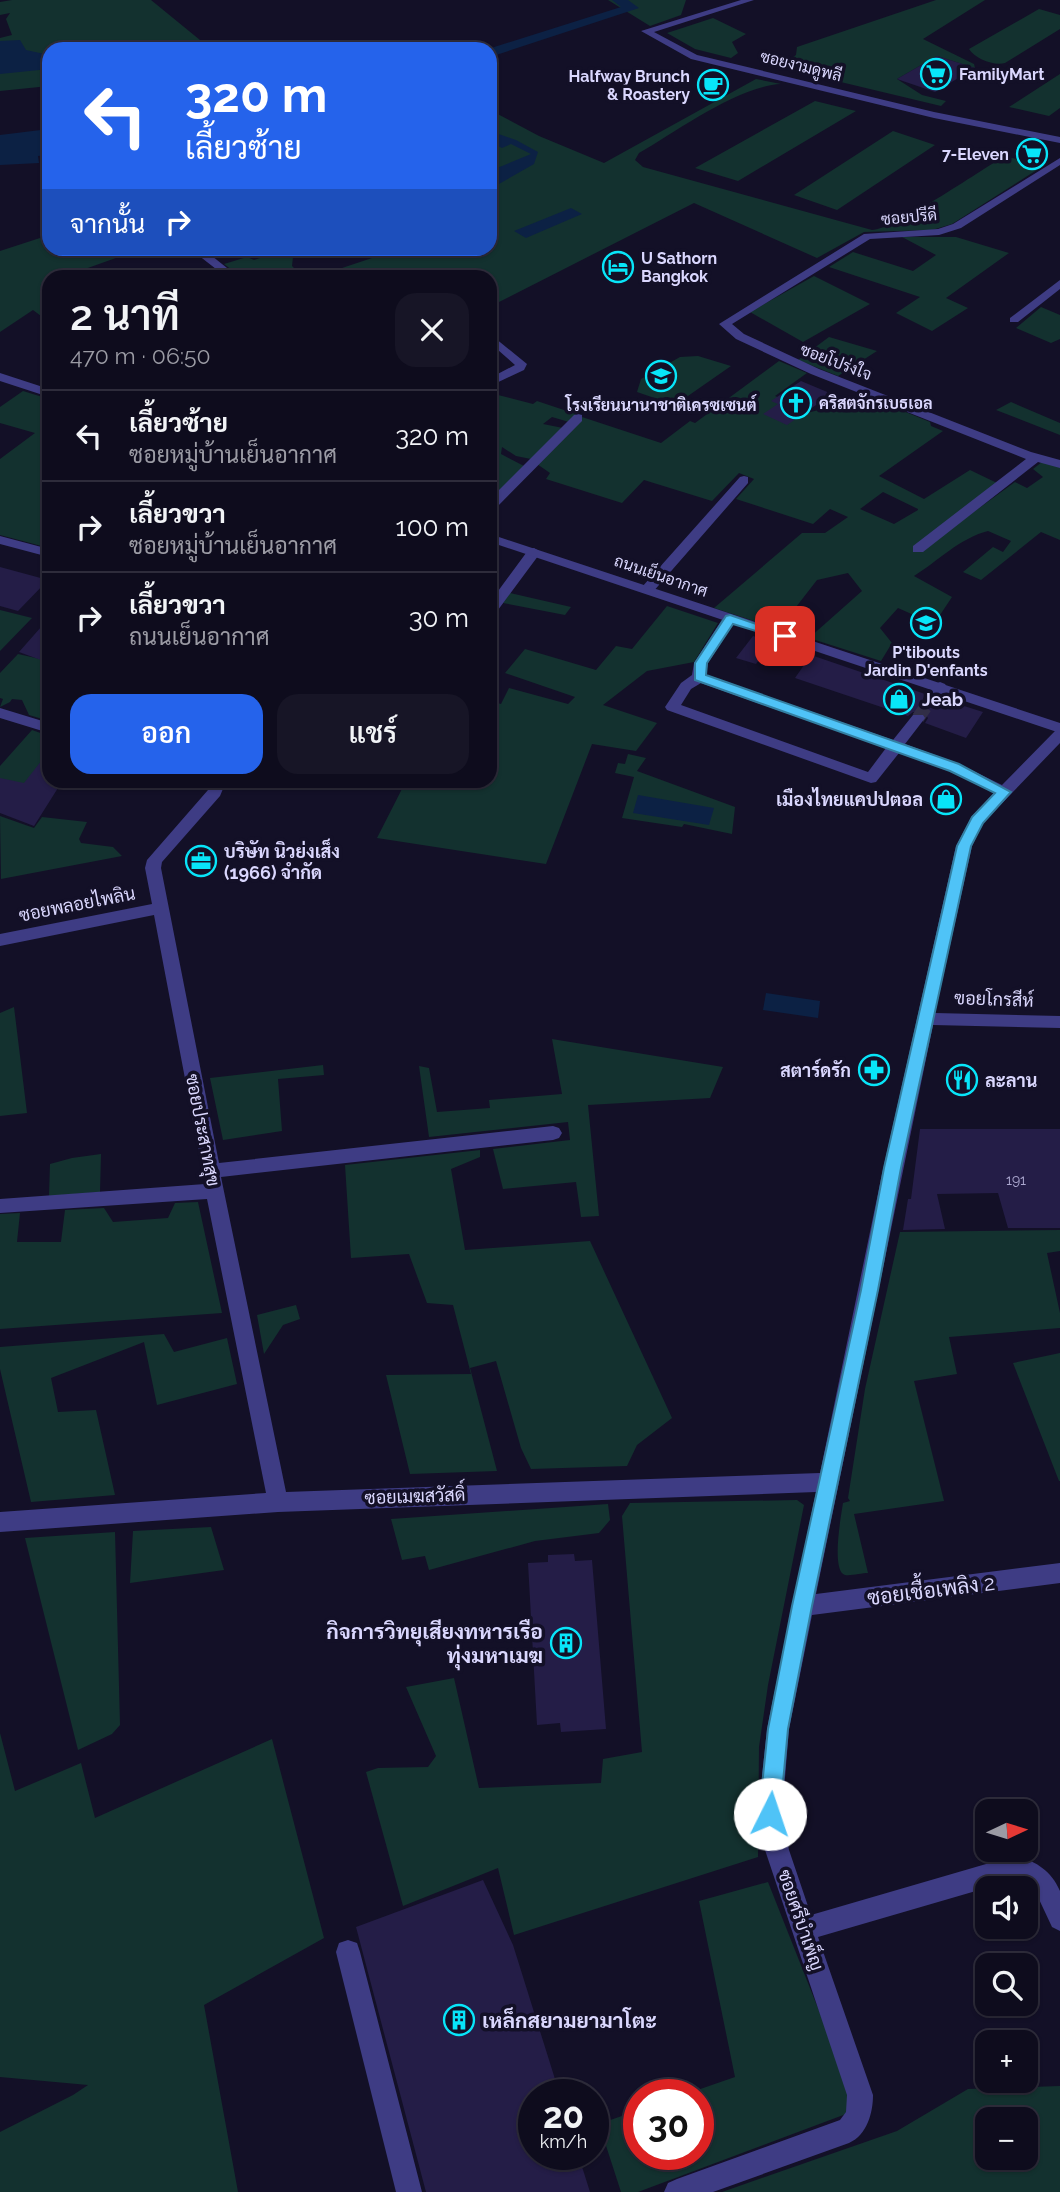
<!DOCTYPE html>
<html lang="th">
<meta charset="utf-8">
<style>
body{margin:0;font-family:Raleway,Sarabun,sans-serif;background:#171526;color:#f1f3f6;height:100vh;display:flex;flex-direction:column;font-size:26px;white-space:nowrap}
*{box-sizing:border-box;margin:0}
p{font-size:23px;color:#9b9ba4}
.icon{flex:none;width:38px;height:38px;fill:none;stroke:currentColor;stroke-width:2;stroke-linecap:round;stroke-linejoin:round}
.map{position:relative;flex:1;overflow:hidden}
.panel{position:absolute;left:42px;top:270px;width:455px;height:518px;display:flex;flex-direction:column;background:#0e0c1d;border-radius:21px;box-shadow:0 2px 5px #0004,0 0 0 2px #2e2c3b}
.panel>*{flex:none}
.guide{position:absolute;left:42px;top:42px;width:455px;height:214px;border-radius:21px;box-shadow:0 2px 5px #0004,0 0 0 2px #2e2c3b;background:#2563eb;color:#fff;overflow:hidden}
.needle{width:46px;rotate:86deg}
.buttons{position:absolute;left:975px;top:1799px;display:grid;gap:14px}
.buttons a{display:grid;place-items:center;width:63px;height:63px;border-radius:14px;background:#0e0c1d;box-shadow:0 2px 5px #0004,0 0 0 2px #2e2c3b;font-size:35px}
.speed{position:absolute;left:518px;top:2079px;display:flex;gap:14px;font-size:35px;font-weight:700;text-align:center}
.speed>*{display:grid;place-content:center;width:91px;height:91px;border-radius:50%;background:#0e0c1d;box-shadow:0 2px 5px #0004,0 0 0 2px #2e2c3b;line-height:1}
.speed small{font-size:18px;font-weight:400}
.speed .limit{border:10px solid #d22;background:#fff;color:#111}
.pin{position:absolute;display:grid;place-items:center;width:60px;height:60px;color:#fff;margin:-30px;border-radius:14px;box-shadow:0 4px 10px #0006}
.me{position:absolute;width:77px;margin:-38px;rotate:4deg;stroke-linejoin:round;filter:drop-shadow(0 0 5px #0008)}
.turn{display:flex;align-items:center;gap:24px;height:147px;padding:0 28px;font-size:32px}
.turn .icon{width:91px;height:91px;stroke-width:2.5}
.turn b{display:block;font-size:49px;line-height:60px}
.then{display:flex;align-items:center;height:66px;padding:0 28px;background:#0003;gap:14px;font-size:26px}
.round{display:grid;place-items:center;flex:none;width:74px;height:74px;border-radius:21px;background:#171526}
.head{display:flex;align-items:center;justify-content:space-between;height:119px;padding:0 28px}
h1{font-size:42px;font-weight:600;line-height:52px}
.button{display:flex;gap:14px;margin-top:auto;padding:14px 28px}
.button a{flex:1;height:80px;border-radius:21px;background:#2563eb;color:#fff;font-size:28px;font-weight:600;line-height:80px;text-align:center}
.button a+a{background:#171526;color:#f1f3f6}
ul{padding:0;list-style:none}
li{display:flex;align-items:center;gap:21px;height:91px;padding:0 28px;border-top:2px solid #2e2c3b}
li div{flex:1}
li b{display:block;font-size:26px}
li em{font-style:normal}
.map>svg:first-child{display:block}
</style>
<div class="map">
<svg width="1060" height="2192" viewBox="0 0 1060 2192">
<rect width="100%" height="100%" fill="#131027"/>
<!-- green -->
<path fill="#13312f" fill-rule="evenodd" d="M12,0H151L211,49H49V86L0,91V38L12,35L6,19L10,13L0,15V2Z
M608,0H686L681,15L650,26Z
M936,0H985L923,39L974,64L975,68L937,56L897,79L922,95L946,101L941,106L778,67L796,55L797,47Z
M1039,9L1060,15V29L1005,63C994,66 975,59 969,49Z
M713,18L746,34L732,42L738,53L731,58L695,49L667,33Z
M1060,74V108L1049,116L1009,107Z
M756,79L781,84C738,86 677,131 639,153L635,160L643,167L872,230C896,229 979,171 1005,156L1043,166L952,224L932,230L864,232L817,258L694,203L499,302L490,303V276H353L342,268L399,249L490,248V110L539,136L604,163Z
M815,101L856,111L738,181L695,168Z
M893,131L935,145L837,210L794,195Z
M902,237H956L1009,253L946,298L968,308L932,331L896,313L920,297L829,267L853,252L913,271L936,255Z
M40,238L44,242L49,240V248L141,249L85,269L95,276H49V322L33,310L0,332V251Z
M284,250L293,257L292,266L302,276H240L224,264L247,257L254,260Z
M814,276L870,304L803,342L750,312Z
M1041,307L1060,315V339L1051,343L1016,328Z
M829,337L877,351L838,376L798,360Z
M698,356L731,366L675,405L637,392L641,379L680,357Z
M779,361L807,373L775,396L810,410L807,413L869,397L930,422L931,426L943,431L879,476L924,499L970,470L997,483L953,527L1015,482L1027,488L1043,477L1033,469L1042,462L1060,467V540L1041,532L981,580L963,572L993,547L1003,552L1011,541L988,531C960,538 938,561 914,576L952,597L934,624L898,608L880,628L892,643L881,661L809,638L862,591L848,573L817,580L779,629L714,608L802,533H825L848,517L830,509L813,524L736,499L754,479L739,473L712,501L644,480L622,503L546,479L550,473L537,464L582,417L661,443L690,421L695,423ZM883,492L918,509V510L894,524L860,509Z
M23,391L49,399V548L0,535V459L35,433L0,423V407Z
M490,393L533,404L537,401L576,414L569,422L552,417L543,424L563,428L531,459L516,456L502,447L501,454L524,466L490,500Z
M1011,402L1060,423V435L996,410Z
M510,593L571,607L565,615L503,603Z
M667,606L718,623L694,662L647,671L603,705L657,723L636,751L592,744L546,864L377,838L404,785L375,781L490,780V701L501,704L509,688L568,704L575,697L505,673L525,649L596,670L616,646L632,649Z
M0,610L32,618L0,651Z
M18,654L49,661V721L29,715L22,700L12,699L10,702L0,707L3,699L0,698V673Z
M32,730L49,736V780L0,787V766Z
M628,754L646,758L637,771L735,807L732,834L684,824L682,827L622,818L634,777L615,773L618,763L625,764Z
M0,816L34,828L42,817L87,822L79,839L81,843L113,847L122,856L1,879Z
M14,1007L27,1113L0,1116V1013Z
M552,1039L723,1067L710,1098L588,1105L599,1216L581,1217L576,1182L503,1189L493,1149L570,1140L568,1122L429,1137L419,1066L429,1068L437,1112L490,1108L489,1100L562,1094Z
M323,1065L324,1075L278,1079L282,1131L223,1140L210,1078Z
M480,1150V1157L451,1169L465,1250L590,1241L672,1418L637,1445L627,1466L531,1469L521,1448L496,1361L470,1368L497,1471L410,1474L386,1375L471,1374L453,1305L427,1303L409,1254L351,1258L345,1165Z
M101,1154L100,1192L49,1196L50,1164L72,1158Z
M198,1202L222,1313L0,1329V1214L20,1213L17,1242H61L65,1210L104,1208L113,1222L168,1218L175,1203Z
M1060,1230V1251L1047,1253L1060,1313V1328L949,1337L957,1374L914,1381L944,1501L854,1514L868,1573C862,1573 851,1576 845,1575C831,1571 841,1516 843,1503L850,1501L848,1498L865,1389L900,1232Z
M296,1305L300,1319L283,1325L264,1354L257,1315Z
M164,1334L174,1352L227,1338L237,1384L157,1405L144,1342L51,1378L58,1412L96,1410L115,1495L31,1502L0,1369V1347Z
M1060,1353V1481H1059L1013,1363Z
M797,1500L804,1505L768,1685L759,1747L758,1857L514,1935L498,1868L403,1906L366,1772L378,1768L428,1767L436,1756L406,1687L454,1678L479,1788L601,1783L603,1759L642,1752L622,1516L630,1503Z
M608,1504L610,1520L599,1533L535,1541L429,1570L425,1556L402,1560L391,1519Z
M211,1527L224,1570L130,1583L133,1531Z
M115,1532L120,1725L112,1734L78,1750L25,1538Z
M0,1733L15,1791L81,1763L95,1818L272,1739L324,1938L204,2005L238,2192H0V2132L73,2095L88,2085L0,2077Z
M768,1882L846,2079L851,2097L846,2114L638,2192H621L599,2124L639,2110V2154H698V2095H683L735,2077L699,1901Z
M1060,2086V2192H722L897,2131L968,2089ZM987,2119H1026V2158H987Z"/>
<!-- water -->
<path fill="#0c2144" d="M20,40L26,50L49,55V69L0,74V41Z
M49,129V155L38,156L39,163L0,165V135Z
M490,131L516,140L538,152L534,164L490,189V171L531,154L511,144L502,148L490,142Z
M571,208L582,214L526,238L514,231Z
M638,795L714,808L709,825L633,813Z
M766,993L820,1001L818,1018L763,1010Z"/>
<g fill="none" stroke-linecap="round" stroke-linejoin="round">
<!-- canal -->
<path fill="#0c2144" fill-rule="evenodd" d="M612,0H628L639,8L490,57L488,49L621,7Z"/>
</g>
<!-- building -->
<path fill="#241d47" d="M937,56L975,68L935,92L897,79Z
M801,381L832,394L787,425L763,414L778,404L771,401Z
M0,567L48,580L18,611L0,606Z
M49,618V663L19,652Z
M753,636L772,642L756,664L736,658Z
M811,655L925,694L923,699L927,704H937L942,699L983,712L966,738L925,723L928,718L923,712H913L908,716L795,678Z
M49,751V780H63L34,826L0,813V778L24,783Z
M920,1129H1060V1228H1008L998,1193L937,1194L945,1229L903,1230L908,1199H911Z
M574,1554L575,1561L592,1560L606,1729L561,1732L560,1723L537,1725L528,1563L548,1562V1555Z
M483,1880L513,1945L560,2095H534V2154H578L590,2192H426L356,1927Z"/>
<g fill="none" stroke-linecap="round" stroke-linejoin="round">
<!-- minor-tunnel -->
<path stroke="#312e47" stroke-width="13" stroke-dasharray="13 7" stroke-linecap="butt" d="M918,718L932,698"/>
<!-- minor -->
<path fill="#3e3c84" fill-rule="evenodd" d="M1060,158V165L961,228L939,235L870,239L732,324L744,334L819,369L1031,452L1060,460V468L1038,462L923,552H913V546L1026,459L811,374L736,339L719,324L864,234L938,229L953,224Z
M189,248H202L237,276H225Z
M1060,280V289L1018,322H1010V318Z
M490,334L527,364L524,370L490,386V378L515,365L490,343Z
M578,414L582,415V421L495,509L490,510V499L574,415Z
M744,476L748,477V483L652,593H642V587L740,477Z
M0,536L49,549V557L0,544Z
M534,548L541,552L495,614L490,615V602L529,549Z
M730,614L737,618L708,663L706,675L893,740L913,715H923L925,718L905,744L959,764L1002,785L1055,731L1060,729V743L983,823L972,846L935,1013L1060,1016V1028L933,1025L816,1594L1060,1563V1583L812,1615L789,1729L782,1814L789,1850L811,1915L1017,1855C1037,1863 1051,1870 1060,1891V1931L1052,1927L1037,1895L1017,1879L818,1937L873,2095C873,2113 867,2135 849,2143L713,2192H664L668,2183L677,2179L840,2120L846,2112L847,2095L765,1850L758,1814L767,1729L816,1492L278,1512L0,1532V1512L266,1493L207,1199L0,1213V1199L205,1184L154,915L0,946V934L152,904L145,868L147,860L208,790L209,785L205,780H222L225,784L220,796L162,862L161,868L219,1163L553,1126L559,1128L562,1133L559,1138L553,1140L221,1177L286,1492L820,1473L882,1174L956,846L972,816L994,793L949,770L899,753L876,782L871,783L667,710L665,707L681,683L692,675L694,663L725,615ZM701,683L886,748L868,772L681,705L691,689Z
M940,682L945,684L947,687L937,701H927L925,698C929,692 933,684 940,682Z
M0,708L49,723V733L0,718Z
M348,1940L357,1943L360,1952L422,2192H396L336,1952L339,1943Z"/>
<!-- tertiary -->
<path fill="#3e3c84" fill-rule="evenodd" d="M741,0H754L654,32L697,55L934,112L1060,137V143L934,118L691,59L641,31Z
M0,373L49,389V397L0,381Z
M490,534L1060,723V733L490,542Z"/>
</g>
<!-- route -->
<path fill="#4fc3f7" stroke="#337fa1" stroke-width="2" d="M730,615L791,636L785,640L733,624L707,663L706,675L959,764L1011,792L983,823L971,846L901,1168L878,1290L812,1606L788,1729L780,1814L777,1821L770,1824L762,1821L759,1814L768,1729L792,1606L861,1290L884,1168L957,846L972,817L995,793L950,771L695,680V663L726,616Z"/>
<!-- icons -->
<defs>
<g id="supermarket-ring" transform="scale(1.575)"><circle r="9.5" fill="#131027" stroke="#08e5f9" stroke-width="1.5"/><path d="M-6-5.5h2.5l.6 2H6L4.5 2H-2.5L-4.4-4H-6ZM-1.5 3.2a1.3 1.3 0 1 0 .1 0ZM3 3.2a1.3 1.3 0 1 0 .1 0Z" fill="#08e5f9"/></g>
<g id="cafe-ring" transform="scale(1.575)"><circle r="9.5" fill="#131027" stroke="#08e5f9" stroke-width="1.5"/><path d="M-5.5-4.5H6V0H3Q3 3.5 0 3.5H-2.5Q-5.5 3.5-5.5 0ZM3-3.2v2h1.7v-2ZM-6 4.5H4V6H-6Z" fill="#08e5f9"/></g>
<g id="hotel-ring" transform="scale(1.575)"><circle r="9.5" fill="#131027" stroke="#08e5f9" stroke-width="1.5"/><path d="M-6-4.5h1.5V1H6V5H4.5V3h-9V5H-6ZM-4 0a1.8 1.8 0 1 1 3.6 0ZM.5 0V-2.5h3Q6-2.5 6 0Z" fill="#08e5f9"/></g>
<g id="school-ring" transform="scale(1.575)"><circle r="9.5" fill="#131027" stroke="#08e5f9" stroke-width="1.5"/><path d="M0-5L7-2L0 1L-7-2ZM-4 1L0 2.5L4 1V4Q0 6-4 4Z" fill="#08e5f9"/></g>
<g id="church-ring" transform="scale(1.575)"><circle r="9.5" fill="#131027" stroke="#08e5f9" stroke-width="1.5"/><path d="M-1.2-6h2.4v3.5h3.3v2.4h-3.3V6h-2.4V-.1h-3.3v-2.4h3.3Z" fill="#08e5f9"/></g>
<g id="shop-ring" transform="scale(1.575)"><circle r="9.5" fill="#131027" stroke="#08e5f9" stroke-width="1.5"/><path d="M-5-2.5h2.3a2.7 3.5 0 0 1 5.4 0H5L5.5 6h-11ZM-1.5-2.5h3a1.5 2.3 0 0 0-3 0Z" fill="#08e5f9"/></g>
<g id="office-ring" transform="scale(1.575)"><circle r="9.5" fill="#131027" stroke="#08e5f9" stroke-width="1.5"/><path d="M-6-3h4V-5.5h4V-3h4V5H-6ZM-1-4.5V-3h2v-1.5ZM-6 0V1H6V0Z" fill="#08e5f9"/></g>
<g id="pharmacy-ring" transform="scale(1.575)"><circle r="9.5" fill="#131027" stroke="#08e5f9" stroke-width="1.5"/><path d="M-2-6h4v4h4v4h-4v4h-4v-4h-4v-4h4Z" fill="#08e5f9"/></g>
<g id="restaurant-ring" transform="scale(1.575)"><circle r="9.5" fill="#131027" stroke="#08e5f9" stroke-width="1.5"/><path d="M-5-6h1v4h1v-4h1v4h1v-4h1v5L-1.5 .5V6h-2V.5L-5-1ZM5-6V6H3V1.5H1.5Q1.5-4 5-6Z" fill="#08e5f9"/></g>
<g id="building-ring" transform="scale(1.575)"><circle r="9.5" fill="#131027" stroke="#08e5f9" stroke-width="1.5"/><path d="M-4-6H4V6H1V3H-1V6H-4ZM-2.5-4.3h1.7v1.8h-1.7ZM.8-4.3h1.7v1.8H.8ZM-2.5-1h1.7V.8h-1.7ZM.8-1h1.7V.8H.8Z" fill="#08e5f9"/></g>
</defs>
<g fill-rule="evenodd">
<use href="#supermarket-ring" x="936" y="74"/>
<use href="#cafe-ring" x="713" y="85"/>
<use href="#supermarket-ring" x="1032" y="154"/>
<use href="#hotel-ring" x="618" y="267"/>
<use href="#school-ring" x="661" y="376"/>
<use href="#church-ring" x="796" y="403"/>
<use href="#school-ring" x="926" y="623"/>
<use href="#shop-ring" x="899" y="699"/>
<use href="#shop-ring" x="946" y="799"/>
<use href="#office-ring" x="201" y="861"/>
<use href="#pharmacy-ring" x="874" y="1070"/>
<use href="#restaurant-ring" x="962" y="1080"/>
<use href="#building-ring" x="566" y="1643"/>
<use href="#building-ring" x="459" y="2020"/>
</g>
<g text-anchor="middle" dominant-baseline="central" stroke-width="7" stroke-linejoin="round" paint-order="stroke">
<!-- number labels -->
<g font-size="14" fill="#aca8d0">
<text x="1016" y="1180">191</text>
</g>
<!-- far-street labels -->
<g font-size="16" fill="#dad7fe" stroke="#131027">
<text transform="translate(801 66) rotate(14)">ซอยงามดูพลี</text>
<text transform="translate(909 217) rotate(-5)">ซอยปรีดี</text>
<text transform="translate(836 362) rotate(21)">ซอยโปร่งใจ</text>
<text transform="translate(661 576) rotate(19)">ถนนเย็นอากาศ</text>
</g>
<!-- far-poi labels -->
<g font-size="16" font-weight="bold" fill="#dad7fe" stroke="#131027" text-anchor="start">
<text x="959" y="74">FamilyMart</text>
<text x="690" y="76" text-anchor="end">Halfway Brunch<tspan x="690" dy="18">&amp; Roastery</tspan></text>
<text x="1009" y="154" text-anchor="end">7-Eleven</text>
<text x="641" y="258">U Sathorn<tspan x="641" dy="18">Bangkok</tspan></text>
<text x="819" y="403">คริสตจักรเบธเอล</text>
<text x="661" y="405" text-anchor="middle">โรงเรียนนานาชาติเครซเซนต์</text>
<text x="926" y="652" text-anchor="middle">P'tibouts<tspan x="926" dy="18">Jardin D'enfants</tspan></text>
</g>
<!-- poi labels -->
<g font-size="18" font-weight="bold" fill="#dad7fe" stroke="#131027" text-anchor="start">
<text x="922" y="699">Jeab</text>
<text x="923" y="799" text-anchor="end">เมืองไทยแคปปตอล</text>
<text x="224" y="851">บริษัท นิวย่งเส็ง<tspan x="224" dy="21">(1966) จำกัด</tspan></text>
<text x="851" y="1070" text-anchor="end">สตาร์ดรัก</text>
<text x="985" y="1080">ละลาน</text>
</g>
<!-- street labels -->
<g font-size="18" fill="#dad7fe" stroke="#131027">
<text transform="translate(77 904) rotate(-11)">ซอยพลอยไพลิน</text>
<text transform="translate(994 999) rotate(2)">ฃอยโกรสีห์</text>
<text transform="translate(203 1130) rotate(79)">ซอยประสาทสุข</text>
<text transform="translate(415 1496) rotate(-2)">ซอยเมฆสวัสดิ์</text>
<text transform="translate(801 1920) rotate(71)">ซอยศรีบำเพ็ญ</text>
</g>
<!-- near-street labels -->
<g font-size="21" fill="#dad7fe" stroke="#131027">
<text transform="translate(931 1590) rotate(-7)">ซอยเชื้อเพลิง 2</text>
</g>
<!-- near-poi labels -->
<g font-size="21" font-weight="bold" fill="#dad7fe" stroke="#131027" text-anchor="end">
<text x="543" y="1631">กิจการวิทยุเสียงทหารเรือ<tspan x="543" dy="24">ทุ่งมหาเมฆ</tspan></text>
<text x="482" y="2020" text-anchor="start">เหล็กสยามยามาโตะ</text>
</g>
</g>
</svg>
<div class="buttons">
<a><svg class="needle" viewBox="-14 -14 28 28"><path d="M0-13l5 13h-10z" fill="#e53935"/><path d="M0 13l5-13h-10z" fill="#9b9ba4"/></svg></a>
<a><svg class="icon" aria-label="sound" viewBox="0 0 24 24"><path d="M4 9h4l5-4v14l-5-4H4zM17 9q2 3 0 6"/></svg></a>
<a><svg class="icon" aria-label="search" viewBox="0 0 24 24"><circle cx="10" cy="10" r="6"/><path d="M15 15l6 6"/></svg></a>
<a>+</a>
<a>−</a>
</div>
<div class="speed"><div>20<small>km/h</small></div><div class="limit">30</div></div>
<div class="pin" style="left:785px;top:636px;background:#d93025"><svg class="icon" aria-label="arrive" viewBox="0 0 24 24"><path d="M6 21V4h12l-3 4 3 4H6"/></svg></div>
<svg class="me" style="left:770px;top:1814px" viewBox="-20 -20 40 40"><circle r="19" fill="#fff"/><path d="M0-13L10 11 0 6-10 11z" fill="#4fc3f7"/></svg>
<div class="guide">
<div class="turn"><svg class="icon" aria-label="left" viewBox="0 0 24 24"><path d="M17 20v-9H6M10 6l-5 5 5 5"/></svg><div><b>320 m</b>เลี้ยวซ้าย</div></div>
<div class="then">จากนั้น<svg class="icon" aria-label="right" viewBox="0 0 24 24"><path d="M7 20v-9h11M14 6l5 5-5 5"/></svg></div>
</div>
<section class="panel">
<div class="head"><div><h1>2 นาที</h1><p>470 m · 06:50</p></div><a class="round"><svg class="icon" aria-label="close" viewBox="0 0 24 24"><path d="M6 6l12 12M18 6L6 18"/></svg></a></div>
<ul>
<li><svg class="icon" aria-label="left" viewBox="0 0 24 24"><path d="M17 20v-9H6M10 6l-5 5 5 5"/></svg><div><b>เลี้ยวซ้าย</b><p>ซอยหมู่บ้านเย็นอากาศ</p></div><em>320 m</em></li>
<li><svg class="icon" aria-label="right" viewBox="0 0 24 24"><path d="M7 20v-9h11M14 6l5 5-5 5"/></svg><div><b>เลี้ยวขวา</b><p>ซอยหมู่บ้านเย็นอากาศ</p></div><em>100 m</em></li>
<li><svg class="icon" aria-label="right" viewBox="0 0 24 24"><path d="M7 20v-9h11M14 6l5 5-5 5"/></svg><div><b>เลี้ยวขวา</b><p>ถนนเย็นอากาศ</p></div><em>30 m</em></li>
</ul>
<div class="button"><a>ออก</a><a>แชร์</a></div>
</section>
</div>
